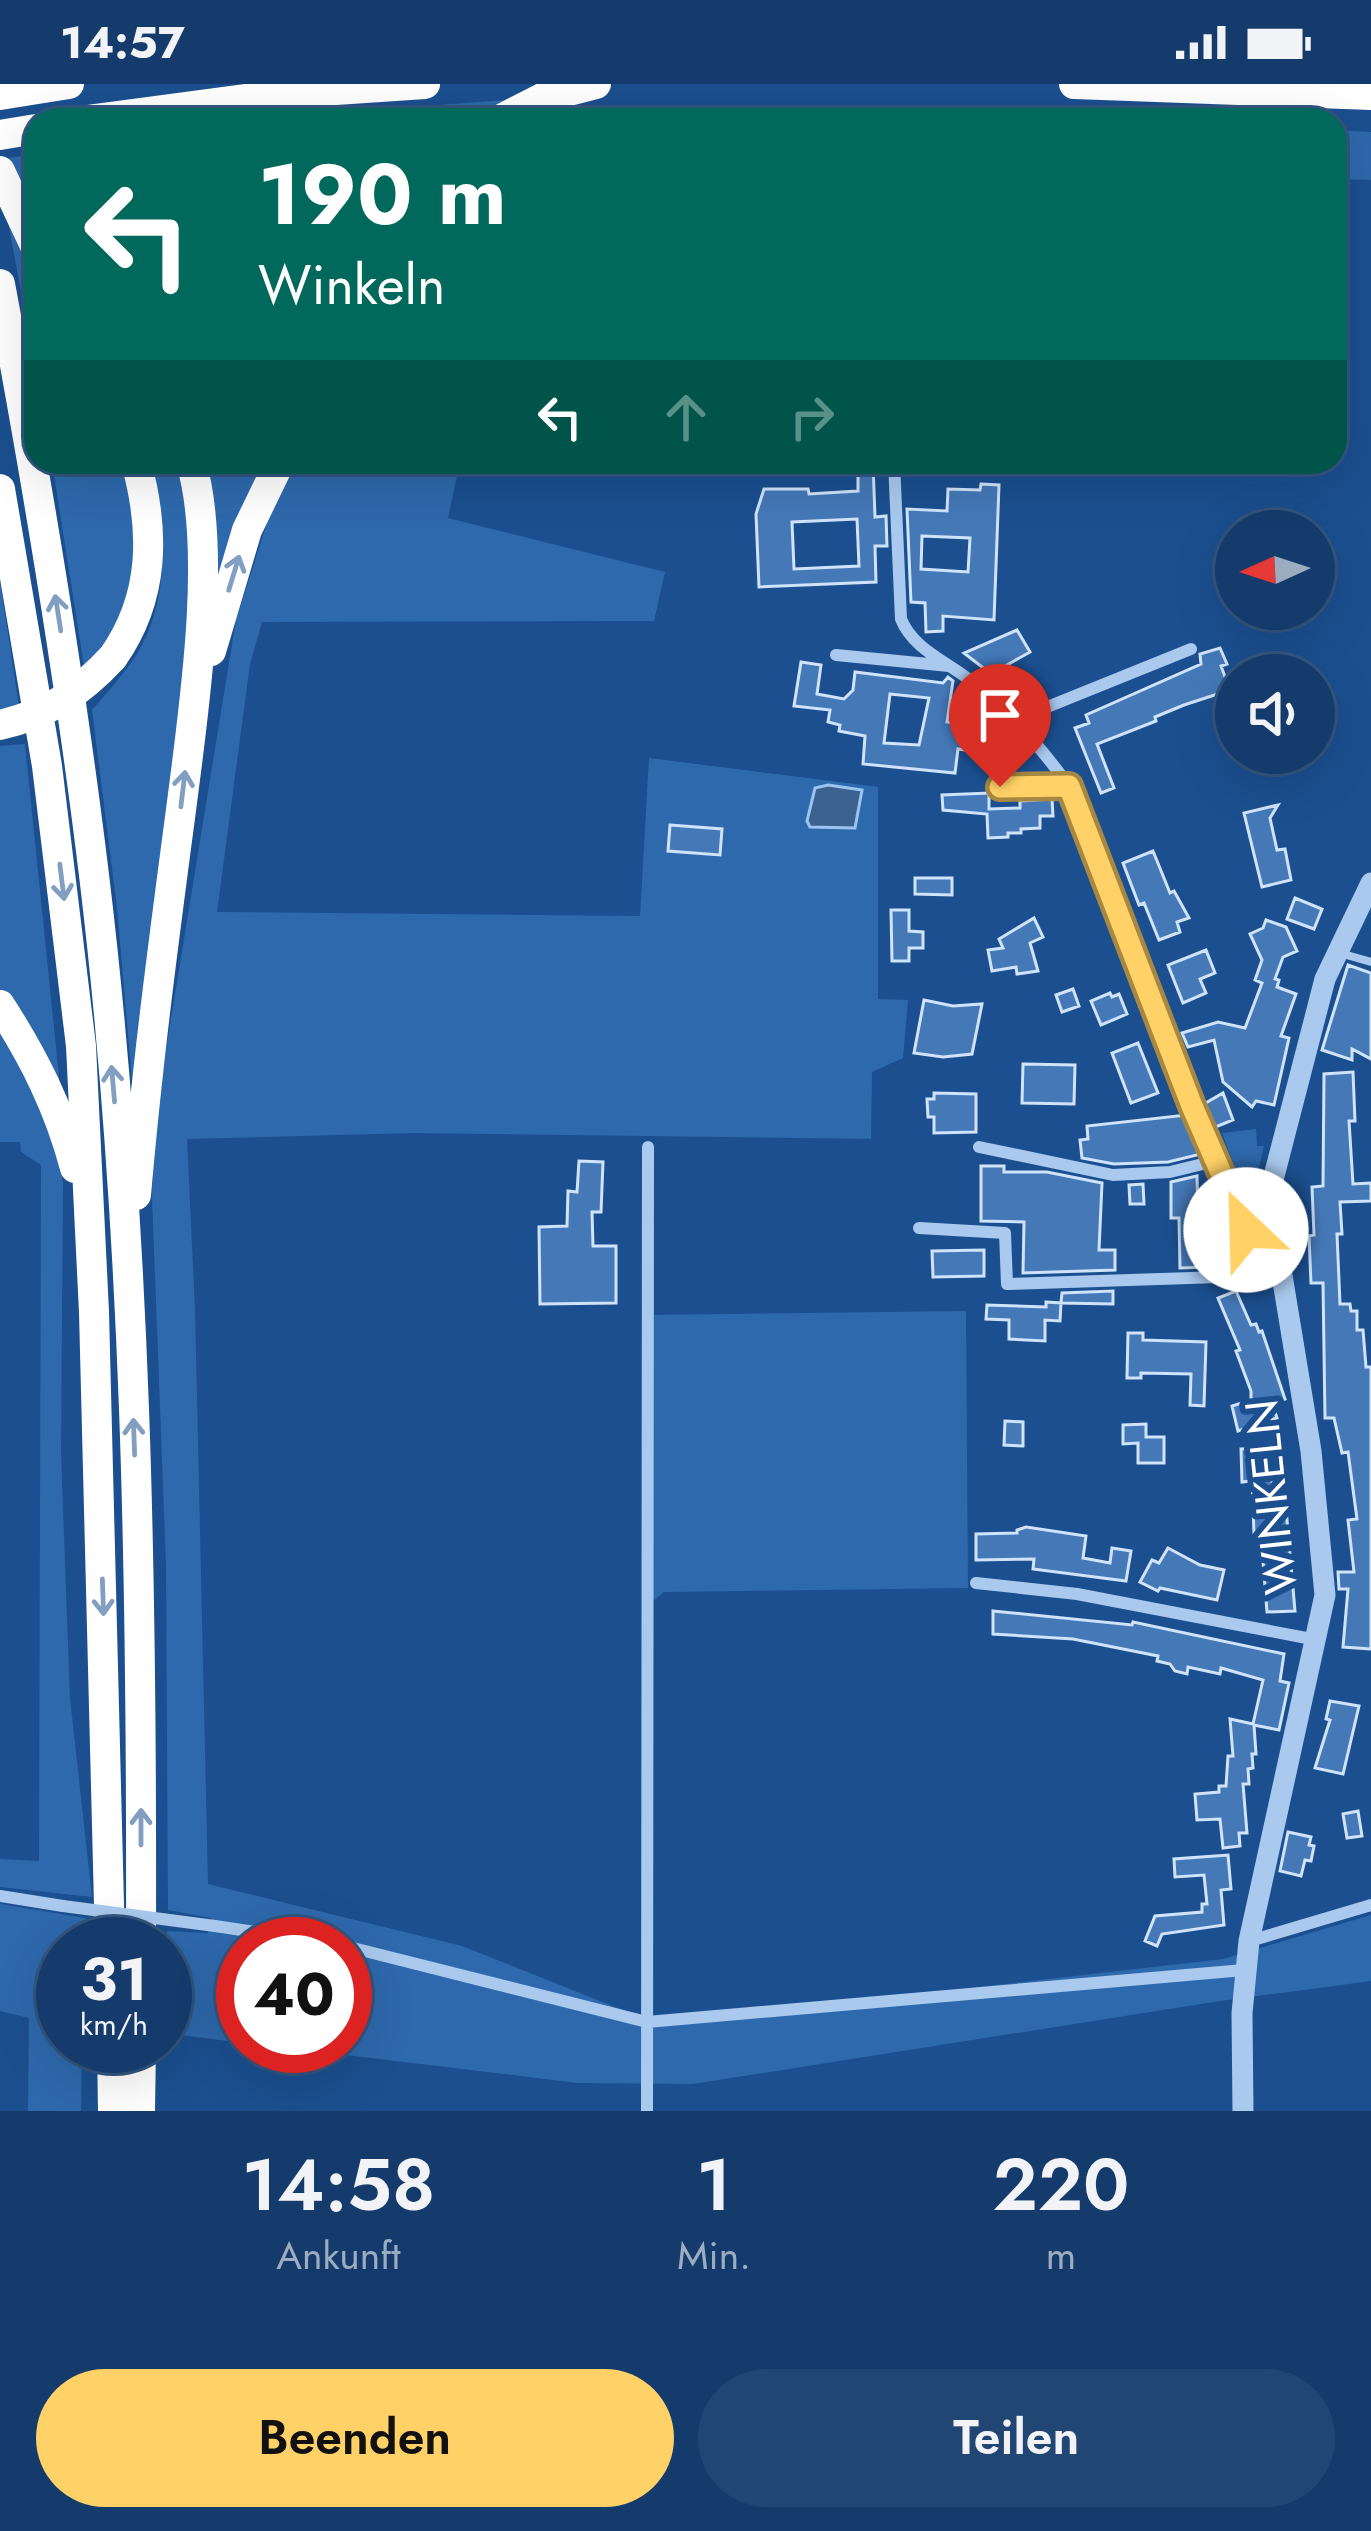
<!DOCTYPE html>
<html lang="de">
<style>
body{margin:0;font-family:Jost,sans-serif;background:#214673;color:#f1f3f6;height:100vh;display:flex;flex-direction:column;font-size:45px;white-space:nowrap}
*{box-sizing:border-box;margin:0}
p{font-size:39px;color:#9dadc1}
.icon{flex:none;width:66px;height:66px;fill:none;stroke:currentColor;stroke-width:2;stroke-linecap:round;stroke-linejoin:round}
.map{position:relative;height:2027px;overflow:hidden}
.drawer{display:flex;flex-direction:column;background:#143b6b;flex:1}
.drawer>*{flex:none}
.banner{position:absolute;left:24px;top:24px;width:1323px;height:366px;border-radius:36px;box-shadow:0 12px 48px #0002,0 0 0 3px #33557e;background:#00695c;color:#fff;overflow:hidden}
.needle{width:78px;rotate:267deg}
.buttons{position:absolute;left:1215px;top:426px;display:grid;gap:24px}
.buttons a{display:grid;place-items:center;width:120px;height:120px;border-radius:50%;background:#143b6b;box-shadow:0 12px 48px #0002,0 0 0 3px #33557e;font-size:60px}
.speed{position:absolute;left:36px;top:1833px;display:flex;gap:24px;font-size:60px;font-weight:700;text-align:center}
.speed>*{display:grid;place-content:center;width:156px;height:156px;border-radius:50%;background:#143b6b;box-shadow:0 12px 48px #0002,0 0 0 3px #33557e;line-height:1}
.speed small{font-size:30px;font-weight:400}
.speed .limit{border:18px solid #d22;background:#fff;color:#111}
.pin{position:absolute;display:grid;place-items:center;width:102px;height:102px;color:#fff;margin:-123px -51px;border-radius:50% 50% 50% 0;rotate:-45deg;box-shadow:0 0 12px #0007}
.pin .icon{rotate:45deg}
.me{position:absolute;width:132px;margin:-66px;rotate:336deg;stroke-linejoin:round;filter:drop-shadow(0 0 9px #0008)}
.turn{display:flex;align-items:center;gap:42px;height:252px;padding:0 36px;font-size:54px}
.turn .icon{width:156px;height:156px;stroke-width:2.5}
.turn b{display:block;font-size:84px;line-height:102px}
.lanes{display:flex;align-items:center;height:114px;padding:0 36px;background:#0003;justify-content:center;gap:60px;direction:ltr}
.lanes .off{opacity:.35}
.eta{display:flex;justify-content:space-evenly;align-items:center;height:204px;text-align:center}
.eta b{font-size:72px;font-weight:600;line-height:84px}
.primary-button{display:flex;gap:24px;margin-top:auto;padding:24px 36px}
.primary-button a{flex:1;height:138px;border-radius:72px;background:#ffd166;color:#111;font-size:48px;font-weight:600;line-height:138px;text-align:center}
.primary-button a+a{background:#214673;color:#f1f3f6}
.status{display:flex;justify-content:space-between;align-items:center;height:84px;padding:0 60px;background:#143b6b;direction:ltr}
.status svg{height:33px;fill:currentColor}
.map>svg:first-child{display:block}
</style>
<div class="status"><b>14:57</b><svg viewBox="0 0 49 12"><path d="M0 12V9h3v3zM5 12V6h3v6zM10 12V3h3v9zM15 12V0h3v12zM26 1h20v11H26zM47 4h2v5h-2z"/></svg></div>
<div class="map">
<svg width="1371" height="2027" viewBox="0 0 1371 2027">
<rect width="100%" height="100%" fill="#1b4f8f"/>
<!-- green -->
<path fill="#2e69ad" d="M521,15L487,36H233Z
M971,22L1182,36H548L596,24Z
M1335,46L1371,48V96L1335,95Z
M29,71L36,85V136L8,74Z
M5,122L36,182V287Z
M52,378H126L140,448L125,531L102,564L84,582Z
M148,378H185L195,519L134,1019L117,824L92,626C106,610 121,593 133,576C172,519 167,440 148,378Z
M202,378H271L210,539Z
M297,378H460L448,434L665,488L654,537L262,538L250,580L217,828L640,832L649,674L878,703V915L908,916L903,974L872,988L871,1055L414,1049L187,1055L195,1225L208,1800L462,1862L658,1940L1223,1875L1371,1831V1897L1220,1917L693,2000L578,1999L271,1962H345V1860H243V1959L165,1949L167,1847L208,1849L211,1834L168,1826L166,1480L152,1113L155,1033L236,536L267,439Z
M0,496L19,623L0,628Z
M25,660L61,1012L0,910V662Z
M0,943L57,1059L63,1100L61,1369L70,1614L92,1813L0,1803V1775L39,1777L41,1081L21,1068L20,1058H0Z
M1256,1045L1257,1062H1264L1257,1092L1243,1096L1239,1094L1222,1049Z
M966,1227L968,1504L664,1508L653,1517L648,1231Z
M0,1820L86,1834L85,1860H63V1962H82L81,2027H28L29,1934L0,1927Z"/>
<!-- water -->
<path fill="#3c6290" stroke="#9cc4f0" stroke-width="3" d="M828,701L862,706L855,744L810,743L807,737L815,704Z"/>
<!-- building -->
<path fill="#4478b7" stroke="#cfe3fa" stroke-width="3" fill-rule="evenodd" d="M858,379H873L875,433L886,432L887,462H875L876,498L759,503L756,430L764,405H808L809,410L858,407ZM857,435L859,482L794,485L792,438Z
M981,400L999,401L994,536L943,532V547L926,548L925,519L911,518L907,425L947,427L948,405L980,406ZM922,452L970,454L968,488L921,485Z
M1017,546L1030,568L991,590L964,569Z
M1220,564L1227,580L1221,582L1230,606L1184,621L1155,633L1156,637L1097,660L1114,704L1101,709L1075,644L1089,639L1086,631L1201,580L1200,570Z
M801,578L821,581L817,610L844,615L853,606L855,588L943,599L948,593L953,597L947,638L1004,646L1000,671L958,665L955,689L863,680L865,652L839,647L840,641L828,638L830,626L794,622ZM890,610L929,614L919,661L884,659Z
M989,709V725L1020,724V717L1052,715L1053,732H1040V744L1021,745V749H1008V753L988,754L987,730L943,726L942,711Z
M1278,721L1270,734L1277,766L1285,765L1291,796L1262,803L1244,729Z
M670,741L722,745L720,771L668,767Z
M1153,767L1170,809L1174,807L1189,834L1177,838L1180,848L1159,856L1144,819L1139,821L1123,779Z
M915,794H952V811L915,810Z
M1295,814L1322,825L1314,845L1287,835Z
M891,826H909V847L923,848V864H909V877H892Z
M1034,834L1043,853L1030,859L1038,887L1017,890L1016,883L992,887L988,866L1003,864L999,855Z
M1266,836L1286,843L1297,867L1283,873L1275,895L1279,896L1277,903L1296,910L1281,952L1289,954L1274,1021L1256,1017L1252,1023L1223,998L1214,956L1188,963L1182,949L1218,938L1245,944L1262,899L1255,896L1262,876L1250,850L1263,844Z
M1206,866L1215,889L1200,895L1206,909L1183,919L1168,881Z
M1348,881L1371,889V975L1352,965V976L1322,966Z
M1073,905L1079,922L1062,928L1056,911Z
M1110,909L1112,913L1119,910L1127,930L1101,941L1091,917Z
M924,916L953,922L982,920L972,970L943,973L914,969Z
M1138,959L1158,1009L1131,1019L1112,969Z
M1023,980L1075,981L1074,1020L1022,1019Z
M1353,988L1355,1037H1349L1353,1100L1371,1099V1117L1340,1118L1342,1150H1337L1340,1220H1350L1351,1227H1357V1246H1363L1366,1283H1371V1565L1343,1563L1348,1505H1339L1338,1488H1354L1348,1436L1357,1435L1348,1368L1342,1369L1334,1334H1325L1323,1199H1311L1309,1152L1314,1151L1312,1103L1323,1102L1324,990Z
M934,1009L976,1010V1048L934,1049V1033H928L927,1015H934Z
M1223,1009L1233,1036L1213,1044L1204,1020Z
M1186,1031L1201,1070L1168,1078L1114,1080L1082,1074L1080,1056L1088,1055L1087,1042Z
M579,1077L603,1078L601,1128H592L593,1162H616V1219L540,1220L539,1143L567,1142L568,1107L577,1108Z
M981,1082H1004V1088H1047L1102,1099L1099,1166H1115V1186L1023,1189L1024,1138L981,1137Z
M1197,1092L1198,1133L1211,1132L1210,1183L1180,1184L1179,1134H1171V1098Z
M1143,1100L1144,1120H1130L1129,1101Z
M984,1166V1192L933,1193L932,1167Z
M1113,1207V1220L1061,1219L1062,1209Z
M1236,1207L1251,1241L1256,1240L1259,1248L1262,1247L1285,1315L1272,1319L1277,1334L1238,1347L1232,1322L1251,1316V1307L1236,1267L1240,1266L1218,1214Z
M1046,1218L1061,1219L1060,1237L1045,1236V1257L1009,1255V1236L986,1235L987,1221L1046,1223Z
M1128,1249H1143V1256L1206,1258L1204,1322L1190,1321L1191,1290L1141,1289V1294H1127Z
M1005,1337L1023,1338V1362L1004,1361Z
M1146,1340V1353H1164V1379H1138V1359L1123,1360V1341Z
M1270,1364L1273,1413H1285L1295,1527L1267,1528L1262,1465L1254,1450L1252,1397L1242,1398L1241,1365Z
M1026,1443L1086,1452L1083,1474L1110,1479L1112,1464L1131,1467L1126,1497L1033,1485L1034,1475L976,1476V1450L1017,1449V1446Z
M1168,1464L1200,1481L1224,1486L1217,1516L1160,1504L1158,1507L1140,1498L1152,1476L1159,1479Z
M993,1527L1132,1541L1133,1538L1284,1570L1280,1597L1289,1599L1279,1646L1254,1641L1256,1670H1252L1253,1684L1248,1685L1249,1700H1243L1247,1749H1239L1240,1762L1223,1764L1220,1735L1197,1736L1195,1710L1219,1708V1702H1226L1228,1672H1233L1230,1635L1253,1640L1263,1596L1221,1584L1220,1590L1188,1583L1187,1590L1175,1587L1170,1580L1157,1577L1158,1572L1073,1555L993,1550Z
M1330,1617L1359,1622L1343,1690L1315,1684L1330,1636L1326,1635Z
M1358,1727L1362,1752L1347,1754L1343,1730Z
M1288,1748L1311,1753L1309,1761L1314,1762L1311,1777L1305,1776L1301,1792L1280,1787Z
M1228,1771L1231,1805L1221,1806L1224,1841L1162,1850L1157,1862L1145,1857L1155,1832L1202,1828V1820H1207L1204,1791L1175,1793L1174,1775Z"/>
<g fill="none" stroke-linecap="round" stroke-linejoin="round">
<!-- service -->
<path stroke="#a9c9ee" stroke-width="8" d="M1343,870L1371,878"/>
<!-- minor -->
<path stroke="#a9c9ee" stroke-width="12" d="M894,378L901,535C913,565 946,577 971,597C1010,628 1040,662 1069,702L1215,1077L1225,1098L1248,1122
M836,571L949,582
M1015,636L1191,565
M1000,703L1069,702
M979,1063L1113,1091L1170,1088L1215,1077
M919,1144L1005,1149L1007,1200L1282,1191
M976,1499L1077,1510L1317,1556
M0,1812L63,1822
M215,1842L335,1860
M1250,1857L1371,1821
M345,1862L647,1938L1244,1886
M647,2027L648,1063"/>
<!-- tertiary -->
<path stroke="#a9c9ee" stroke-width="21" d="M1243 1136a18 18 0 1 1 36 0a18 18 0 1 1-36 0Z
M1267,1119L1325,895L1371,799
M1243,2027L1242,1929L1249,1857L1325,1511L1311,1367L1275,1149"/>
<!-- motorway -->
<path stroke="#fff" stroke-width="30" d="M1074,0L1371,11
M87,36L291,9L425,0
M499,36L542,14L596,0
M0,87L36,164
M0,200C37,397 70,593 94,791C137,1145 142,1504 141,1860
M0,405L47,682L81,962L94,1228L110,1860
M211,567L247,446L280,378
M113,573C155,513 155,447 136,378
M0,921C34,974 59,1023 75,1084
M136,1111C147,982 164,854 181,726C193,631 218,469 191,378
M112,1962L113,2027
M140,2027L141,1962"/>
<!-- minor-bridge -->
<path stroke="#a9c9ee" stroke-width="12" d="M63,1822L215,1842"/>
<!-- motorway-bridge -->
<path stroke="#fff" stroke-width="30" d="M0,11L69,0
M0,51L36,45
M0,641C47,630 80,609 113,573"/>
</g>
<!-- one-way arrows -->
<defs><path id="oneway-shaft" d="M-6 0H5M1.5-3L5.5 0L1.5 3" fill="none" stroke-width="1.6" stroke-linecap="round" stroke-linejoin="round" transform="scale(3)"/></defs>
<g stroke="#829ec1">
<use href="#oneway-shaft" transform="translate(234 489) rotate(-73)"/>
<use href="#oneway-shaft" transform="translate(58 529) rotate(-99)"/>
<use href="#oneway-shaft" transform="translate(183 705) rotate(-83)"/>
<use href="#oneway-shaft" transform="translate(62 798) rotate(83)"/>
<use href="#oneway-shaft" transform="translate(113 1000) rotate(-95)"/>
<use href="#oneway-shaft" transform="translate(134 1353) rotate(-92)"/>
<use href="#oneway-shaft" transform="translate(103 1513) rotate(88)"/>
<use href="#oneway-shaft" transform="translate(141 1743) rotate(-90)"/>
</g>
<g fill="none" stroke-linecap="round" stroke-linejoin="round">
<!-- route casing -->
<g stroke="#a68842" stroke-width="30">
<path id="route" d="M1000,703L1069,702L1192,1022L1225,1098L1248,1122L1243,1135L1246,1146"/>
</g>
<!-- route -->
<use href="#route" stroke="#ffd166" stroke-width="21"/>
</g>
<g text-anchor="middle" dominant-baseline="central" stroke-width="12" stroke-linejoin="round" paint-order="stroke">
<!-- street labels -->
<g font-size="45" fill="#fff" stroke="#1b4f8f">
<text transform="translate(1271 1413) rotate(-96)">WINKELN</text>
</g>
</g>
</svg>
<div class="buttons">
<a><svg class="needle" viewBox="-14 -14 28 28"><path d="M0-13l5 13h-10z" fill="#e53935"/><path d="M0 13l5-13h-10z" fill="#9dadc1"/></svg></a>
<a><svg class="icon" aria-label="sound" viewBox="0 0 24 24"><path d="M4 9h4l5-4v14l-5-4H4zM17 9q2 3 0 6"/></svg></a>
</div>
<div class="speed"><div>31<small>km/h</small></div><div class="limit">40</div></div>
<div class="pin" style="left:1000px;top:703px;background:#d93025"><svg class="icon" aria-label="arrive" viewBox="0 0 24 24"><path d="M6 21V4h12l-3 4 3 4H6"/></svg></div>
<svg class="me" style="left:1246px;top:1146px" viewBox="-20 -20 40 40"><circle r="19" fill="#fff"/><path d="M0-13L10 11 0 6-10 11z" fill="#ffd166"/></svg>
<div class="banner">
<div class="turn"><svg class="icon" aria-label="left" viewBox="0 0 24 24"><path d="M17 20v-9H6M10 6l-5 5 5 5"/></svg><div><b>190 m</b>Winkeln</div></div>
<div class="lanes"><svg class="icon" aria-label="left" viewBox="0 0 24 24"><path d="M17 20v-9H6M10 6l-5 5 5 5"/></svg><svg class="icon off" aria-label="ahead" viewBox="0 0 24 24"><path d="M12 20V5M6 11l6-6 6 6"/></svg><svg class="icon off" aria-label="right" viewBox="0 0 24 24"><path d="M7 20v-9h11M14 6l5 5-5 5"/></svg></div>
</div>
</div>
<section class="drawer">
<div class="eta">
<div><b>14:58</b><p>Ankunft</p></div>
<div><b>1</b><p>Min.</p></div>
<div><b>220</b><p>m</p></div>
</div>
<div class="primary-button"><a>Beenden</a><a>Teilen</a></div>
</section>
